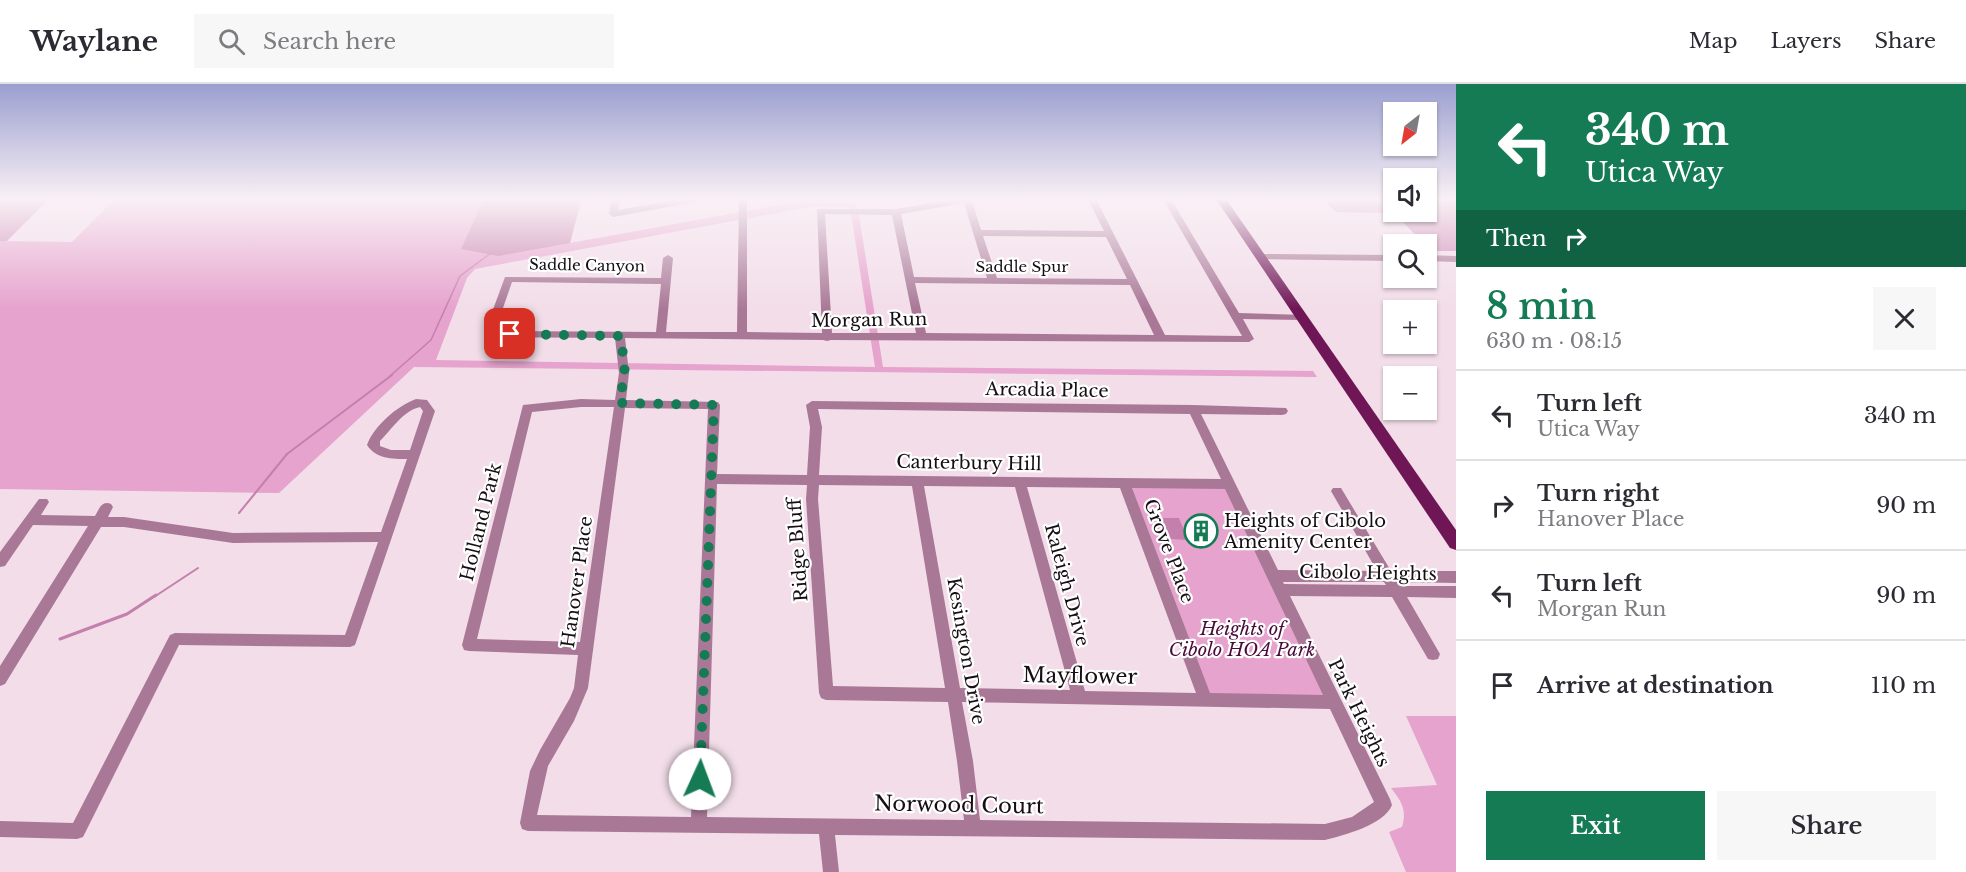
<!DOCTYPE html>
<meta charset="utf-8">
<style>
body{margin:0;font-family:"Libre Baskerville",serif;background:#f7f7f7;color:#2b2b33;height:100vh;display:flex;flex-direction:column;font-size:22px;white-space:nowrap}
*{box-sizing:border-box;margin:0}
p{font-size:20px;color:#7c7c81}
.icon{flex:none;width:33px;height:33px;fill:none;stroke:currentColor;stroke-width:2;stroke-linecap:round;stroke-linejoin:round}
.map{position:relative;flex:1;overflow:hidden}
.side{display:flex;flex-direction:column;background:#fff;width:510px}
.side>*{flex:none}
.hud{background:#157b54;color:#fff;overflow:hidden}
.needle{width:39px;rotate:211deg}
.tools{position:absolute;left:1383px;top:18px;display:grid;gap:12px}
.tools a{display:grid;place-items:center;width:54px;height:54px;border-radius:0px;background:#fff;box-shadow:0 2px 4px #0004;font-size:30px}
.pin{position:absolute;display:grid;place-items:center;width:51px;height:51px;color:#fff;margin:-26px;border-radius:12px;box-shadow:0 3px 9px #0006}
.me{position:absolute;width:66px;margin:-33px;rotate:2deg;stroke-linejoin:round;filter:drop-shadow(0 0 4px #0008)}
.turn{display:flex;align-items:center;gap:21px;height:126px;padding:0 30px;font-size:27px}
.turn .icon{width:78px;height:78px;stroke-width:2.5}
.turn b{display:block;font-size:42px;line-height:51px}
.then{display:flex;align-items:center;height:57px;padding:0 30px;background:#0003;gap:12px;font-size:22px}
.round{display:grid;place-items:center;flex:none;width:63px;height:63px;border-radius:0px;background:#f7f7f7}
.overview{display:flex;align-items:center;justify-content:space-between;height:102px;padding:0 30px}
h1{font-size:36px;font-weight:600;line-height:45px;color:#157b54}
.cta{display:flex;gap:12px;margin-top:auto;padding:12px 30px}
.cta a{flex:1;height:69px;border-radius:0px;background:#157b54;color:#fff;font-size:24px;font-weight:600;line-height:69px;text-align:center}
.cta a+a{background:#f7f7f7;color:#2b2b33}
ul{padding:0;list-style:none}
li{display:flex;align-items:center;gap:18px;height:90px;padding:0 30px;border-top:2px solid #e1e1e2}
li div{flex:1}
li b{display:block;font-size:22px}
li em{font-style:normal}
header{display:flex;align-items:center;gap:36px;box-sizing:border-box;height:84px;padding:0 30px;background:#fff;border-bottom:2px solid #e1e1e2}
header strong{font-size:28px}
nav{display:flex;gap:33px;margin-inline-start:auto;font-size:21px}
.search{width:420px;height:54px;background:#f7f7f7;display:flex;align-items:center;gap:15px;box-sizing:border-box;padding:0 21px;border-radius:0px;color:#7c7c81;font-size:22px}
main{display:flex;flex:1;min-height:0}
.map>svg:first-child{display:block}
</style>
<header>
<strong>Waylane</strong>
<div class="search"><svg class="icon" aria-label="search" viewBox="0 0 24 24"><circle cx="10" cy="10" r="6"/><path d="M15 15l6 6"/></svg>Search here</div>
<nav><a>Map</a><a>Layers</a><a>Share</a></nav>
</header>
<main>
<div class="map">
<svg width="1456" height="788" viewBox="0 0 1456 788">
<rect width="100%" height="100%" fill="#f2dde9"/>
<!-- green -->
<path fill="#e6a3cd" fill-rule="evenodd" d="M115,115H582L570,159L812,115H854L859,131L883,283L1313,287L1317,293L414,283L279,409L0,405V157L72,158ZM814,122L850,123L875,283L436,276L467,194L475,185Z
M1124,399L1227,400L1334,618L1205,614Z
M1406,632H1456V788H1406L1389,748L1402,743C1407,726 1402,718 1391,704L1437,701Z"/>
<!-- forest -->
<path fill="#ca83b1" d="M0,115H49L7,157H0Z
M1290,115H1393L1394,128H1426L1427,115H1456V167H1431L1394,129L1336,128L1326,118L1292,117Z"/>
<!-- water -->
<path fill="#c57fac" d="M484,115H581L570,159L498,172L461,165Z
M1162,434H1179L1188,456L1171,455Z"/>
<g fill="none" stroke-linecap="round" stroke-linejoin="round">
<!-- stream-far2 -->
<path stroke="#c57fac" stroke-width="1.5" d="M390,292L431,256L460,192L491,169"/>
<!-- stream-far1 -->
<path stroke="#c57fac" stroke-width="2" d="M239,429L287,370L392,291
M154,513L198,484"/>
<!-- stream -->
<path stroke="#c57fac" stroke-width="3" d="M60,555L127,530L156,511"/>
</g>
<!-- building -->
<path fill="#d3beca" d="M1190,438H1204L1211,456L1197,455Z"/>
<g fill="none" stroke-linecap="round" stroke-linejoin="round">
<!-- minor -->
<path fill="#a97897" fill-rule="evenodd" d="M612,115H620L618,126L681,115H699L695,118L613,133L609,130Z
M739,115H747V248L822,249L817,125H896L955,115H974L972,117L981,146L1104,147L1088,115H1096L1165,251L1242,252L1163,115H1171L1239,229L1306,231V235L1302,236L1243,235L1254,255L1249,258L831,256L827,257L823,256L625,254L629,289L626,316L718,318L720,321L717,390L807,391L810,343L806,321L812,317L1193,321L1286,324L1288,327L1286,330L1282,331L1201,330L1278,486L1377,487L1331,407L1333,404H1341L1391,487H1456V499L1398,498L1400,502H1456V514L1407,513L1440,570L1438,575L1433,576L1428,575L1392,513L1290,512L1390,715L1392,721C1384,741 1344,751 1325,756L835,751L839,788H823L819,750L528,747L522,745L520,739L530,687L540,666L570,614L574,604L578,571L469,567L464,566L462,561L523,321L581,315L615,316L619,289L615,254L489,253L484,250L505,193L661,194L663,174L668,171L673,174L666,248H737ZM964,119L987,194L914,193L901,130ZM825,130L892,131L916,249H832ZM983,152L1106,153L1127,195L997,194ZM512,198L661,200L656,248L495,247ZM915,199L1130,201L1154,251L926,249ZM581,323H614L580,558L477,555L532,328ZM625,324L708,325L691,733L537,731L548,682L574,637L588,604ZM818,325L1190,330L1221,395L819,391L822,343ZM717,400L807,401L806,415L819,609L821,614L826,616L948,618L957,677L964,736L707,733ZM819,401L912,402L945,604L833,602L818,415ZM924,402L1015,403L1070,606L960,604ZM1027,403L1120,404L1196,609L1085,607ZM1132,404L1225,405L1323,611L1210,609ZM1283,498H1384L1386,501L1284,500ZM962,618L1330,625L1374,718L1352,733L1325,740L980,736L973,677Z
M1262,170L1394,171V177L1259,175L1257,173Z
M1426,171L1456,172V178L1426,177Z
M416,315L427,316L435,327L355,561L350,563L179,561L83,753L77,755L0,753V737L73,739L170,551L175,549L345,551L378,458L233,459L124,443H101L5,600L0,602V582L88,442L33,441L5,482L0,483V468L39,415H47L49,418L41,431L95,432C99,425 102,416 111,420L113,423L108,433H124L233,449L381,448L407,375C392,375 376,375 367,361C374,342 397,322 416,315ZM420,323L423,327L410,366H391L380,362V357C392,345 403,327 420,323Z"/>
<!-- major -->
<path fill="#6f1656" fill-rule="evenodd" d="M1216,115H1226L1456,446V466L1450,464Z"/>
</g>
<!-- sky -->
<linearGradient id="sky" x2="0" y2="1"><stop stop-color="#9a9fd0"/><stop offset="0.51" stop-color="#f9f0f5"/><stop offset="1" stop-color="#f9f0f5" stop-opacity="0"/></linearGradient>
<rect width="1456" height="225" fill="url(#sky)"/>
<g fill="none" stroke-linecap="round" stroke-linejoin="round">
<!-- route -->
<path stroke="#157b54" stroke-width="10" stroke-dasharray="0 18" d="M510,250L620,252L625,282L620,319L714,321L700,695"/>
</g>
<!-- icons -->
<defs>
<g id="building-ring" transform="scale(1.725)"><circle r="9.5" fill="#fff" stroke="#157b54" stroke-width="1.5"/><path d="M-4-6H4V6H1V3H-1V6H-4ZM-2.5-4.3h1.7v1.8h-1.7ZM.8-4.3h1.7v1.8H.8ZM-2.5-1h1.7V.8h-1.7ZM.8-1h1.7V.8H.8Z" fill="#157b54"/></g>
</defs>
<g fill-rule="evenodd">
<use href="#building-ring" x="1201" y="447"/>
</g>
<g text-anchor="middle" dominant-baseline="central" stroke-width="4.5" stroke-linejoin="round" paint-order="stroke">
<!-- far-street labels -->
<g font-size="15" fill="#150e12" stroke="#fff">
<text transform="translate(587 181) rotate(1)">Saddle Canyon</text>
<text x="1022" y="182">Saddle Spur</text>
</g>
<!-- street labels -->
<g font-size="18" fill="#150e12" stroke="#fff">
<text transform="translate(869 236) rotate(-1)">Morgan Run</text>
<text transform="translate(1047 306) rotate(1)">Arcadia Place</text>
<text transform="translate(969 379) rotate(1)">Canterbury Hill</text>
<text transform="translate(481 438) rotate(-76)">Holland Park</text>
<text transform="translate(798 466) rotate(-94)">Ridge Bluff</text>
<text transform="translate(1169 467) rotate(69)">Grove Place</text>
<text transform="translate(1368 489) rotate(1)">Cibolo Heights</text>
<text transform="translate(577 498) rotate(-82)">Hanover Place</text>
<text transform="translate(1067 501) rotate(75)">Raleigh Drive</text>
<text transform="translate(966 567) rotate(80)">Kesington Drive</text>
<text transform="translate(1359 629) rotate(64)">Park Heights</text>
</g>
<!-- poi labels -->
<g font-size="18" fill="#150e12" stroke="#fff" text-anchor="start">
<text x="1224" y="437">Heights of Cibolo<tspan x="1224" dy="21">Amenity Center</tspan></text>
</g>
<!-- park labels -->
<g font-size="18" font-style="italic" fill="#4b0b3a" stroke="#fff">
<text x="1242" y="545">Heights of<tspan x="1242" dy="21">Cibolo HOA Park</tspan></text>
</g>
<!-- near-street labels -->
<g font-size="21" fill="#150e12" stroke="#fff">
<text transform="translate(1080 592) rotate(1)">Mayflower</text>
<text transform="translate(959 721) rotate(1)">Norwood Court</text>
</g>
</g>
</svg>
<div class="tools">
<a><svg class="needle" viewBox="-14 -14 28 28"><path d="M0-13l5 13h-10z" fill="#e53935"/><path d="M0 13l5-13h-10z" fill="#7c7c81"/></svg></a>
<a><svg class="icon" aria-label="sound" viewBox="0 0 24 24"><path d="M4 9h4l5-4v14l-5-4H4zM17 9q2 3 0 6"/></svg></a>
<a><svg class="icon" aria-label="search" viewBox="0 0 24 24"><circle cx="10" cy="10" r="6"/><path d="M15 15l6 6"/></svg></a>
<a>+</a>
<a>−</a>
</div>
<div class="pin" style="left:510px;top:250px;background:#d93025"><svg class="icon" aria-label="arrive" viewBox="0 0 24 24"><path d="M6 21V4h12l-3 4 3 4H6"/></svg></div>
<svg class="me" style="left:700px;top:695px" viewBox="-20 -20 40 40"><circle r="19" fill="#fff"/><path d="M0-13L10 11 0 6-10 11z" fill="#157b54"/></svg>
</div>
<section class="side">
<div class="hud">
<div class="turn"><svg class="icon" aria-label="left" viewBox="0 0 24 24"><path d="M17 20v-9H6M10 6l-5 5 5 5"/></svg><div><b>340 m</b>Utica Way</div></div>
<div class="then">Then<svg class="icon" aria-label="right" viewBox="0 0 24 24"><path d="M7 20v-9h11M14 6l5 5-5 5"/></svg></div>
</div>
<div class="overview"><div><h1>8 min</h1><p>630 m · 08:15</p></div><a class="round"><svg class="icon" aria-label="close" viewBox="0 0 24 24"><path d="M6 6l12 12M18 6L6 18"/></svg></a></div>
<ul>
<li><svg class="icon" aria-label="left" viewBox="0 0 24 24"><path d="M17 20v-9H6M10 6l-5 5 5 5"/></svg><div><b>Turn left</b><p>Utica Way</p></div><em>340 m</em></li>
<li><svg class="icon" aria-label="right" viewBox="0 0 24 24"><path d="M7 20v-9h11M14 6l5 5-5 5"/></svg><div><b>Turn right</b><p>Hanover Place</p></div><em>90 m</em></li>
<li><svg class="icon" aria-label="left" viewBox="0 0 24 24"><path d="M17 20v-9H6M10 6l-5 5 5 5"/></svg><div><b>Turn left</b><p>Morgan Run</p></div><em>90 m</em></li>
<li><svg class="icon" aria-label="arrive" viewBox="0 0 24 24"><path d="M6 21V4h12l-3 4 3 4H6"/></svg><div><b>Arrive at destination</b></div><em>110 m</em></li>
</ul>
<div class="cta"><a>Exit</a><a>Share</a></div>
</section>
</main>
